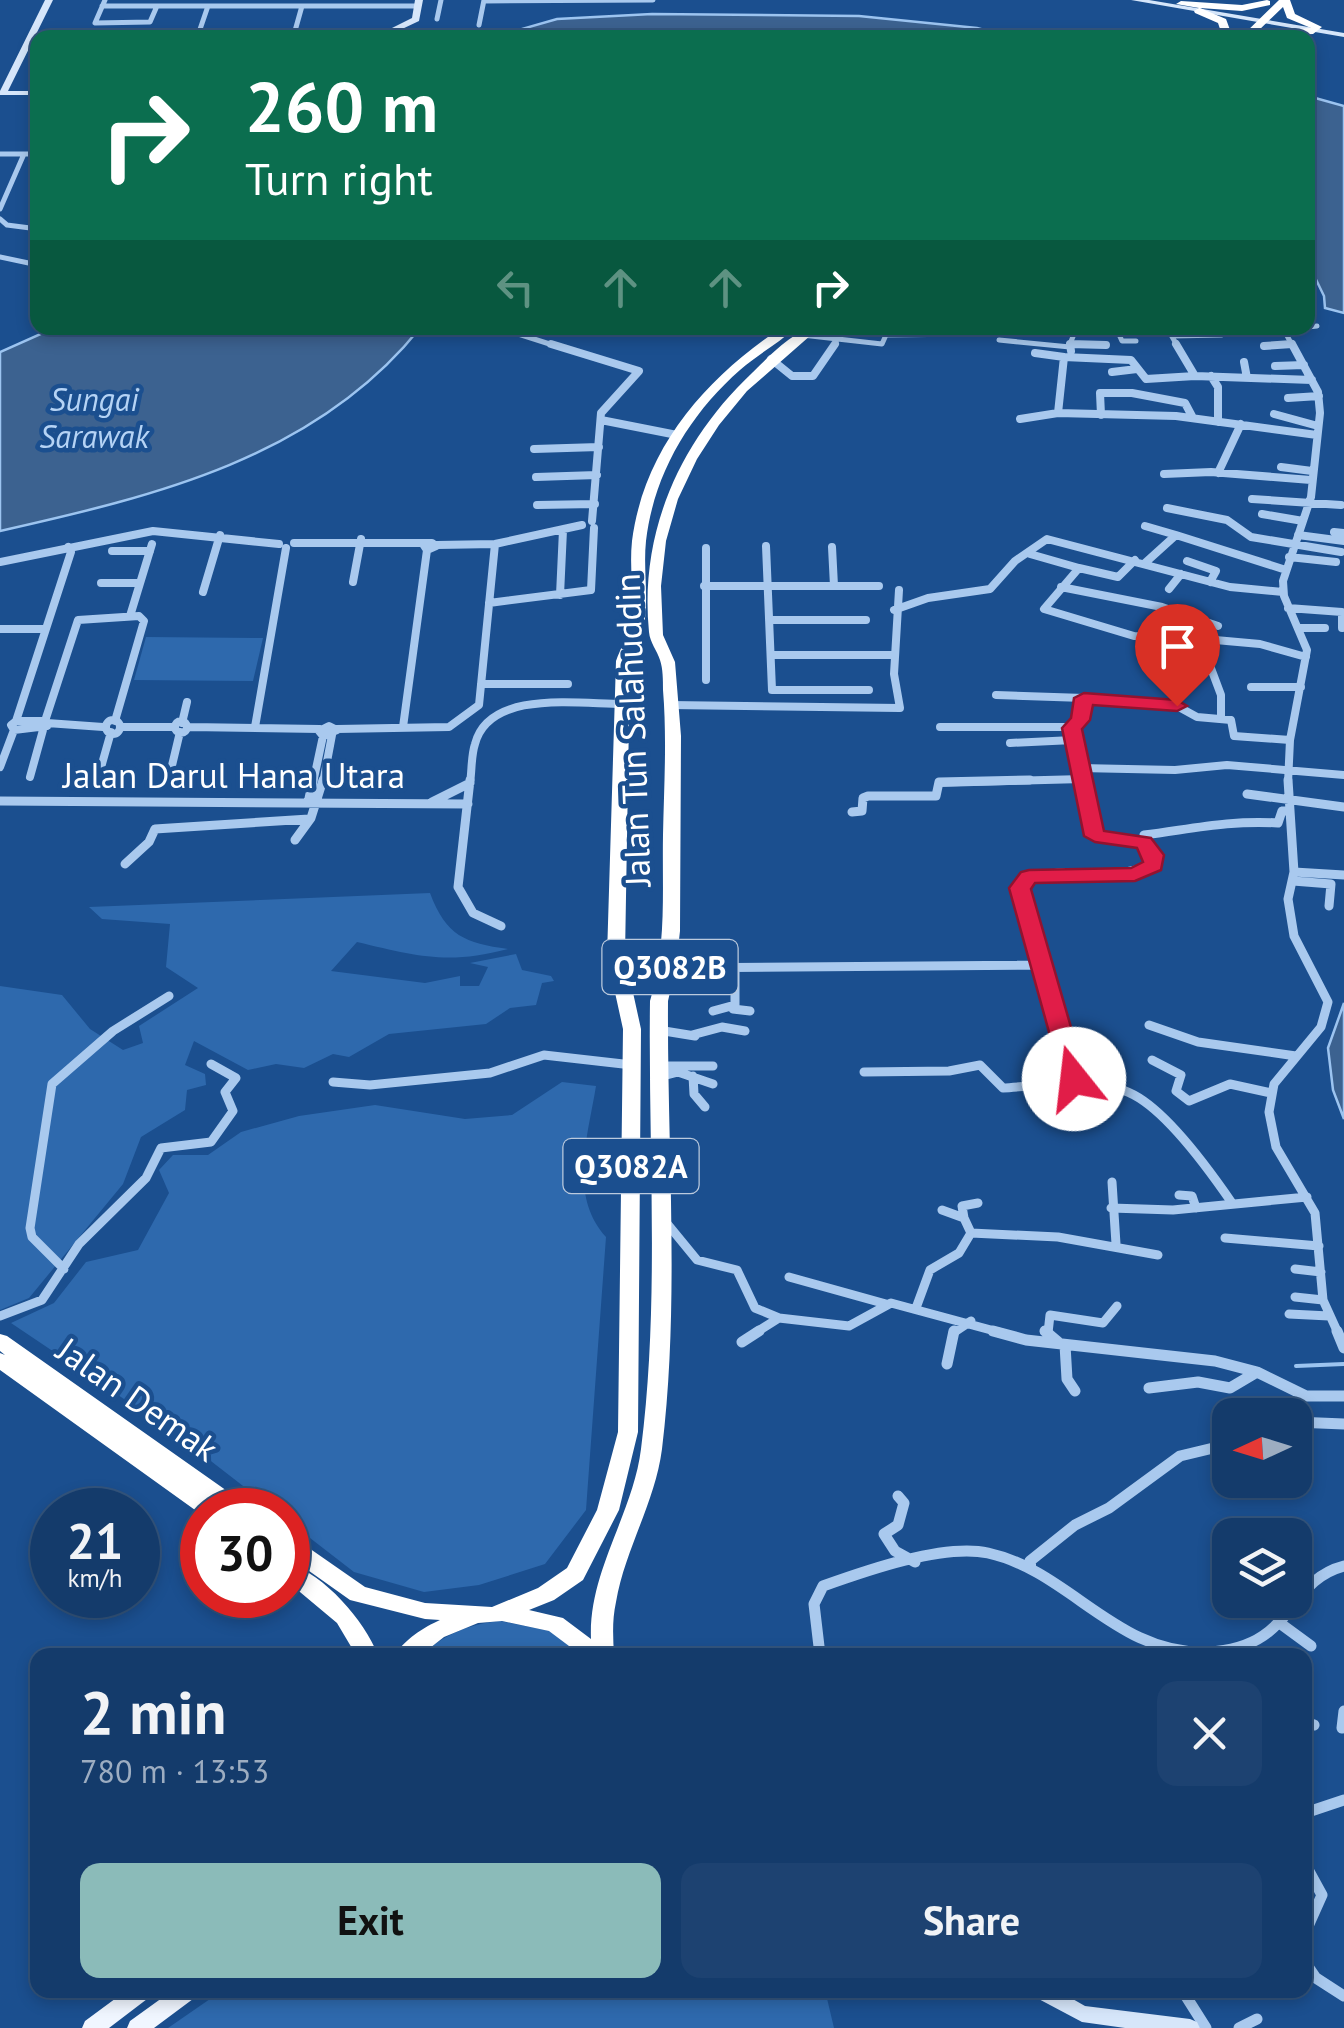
<!DOCTYPE html>
<meta charset="utf-8">
<style>
body{margin:0;font-family:"PT Sans",sans-serif;background:#1d4271;color:#f1f3f6;height:100vh;display:flex;flex-direction:column;font-size:38px;white-space:nowrap}
*{box-sizing:border-box;margin:0}
p{font-size:32px;color:#9dadc1}
.icon{flex:none;width:55px;height:55px;fill:none;stroke:currentColor;stroke-width:2;stroke-linecap:round;stroke-linejoin:round}
.map{position:relative;flex:1;overflow:hidden}
.sheet{position:absolute;left:30px;top:1648px;width:1282px;height:350px;display:flex;flex-direction:column;background:#143b6b;border-radius:20px;box-shadow:0 5px 15px #0003,0 0 0 2px #33557e}
.sheet>*{flex:none}
.hud{position:absolute;left:30px;top:30px;width:1285px;height:305px;border-radius:20px;box-shadow:0 5px 15px #0003,0 0 0 2px #33557e;background:#0b6e4f;color:#fff;overflow:hidden}
.needle{width:65px;rotate:266deg}
.buttons{position:absolute;left:1212px;top:1398px;display:grid;gap:20px}
.buttons a{display:grid;place-items:center;width:100px;height:100px;border-radius:20px;background:#143b6b;box-shadow:0 5px 15px #0003,0 0 0 2px #33557e;font-size:50px}
.speed{position:absolute;left:30px;top:1488px;display:flex;gap:20px;font-size:50px;font-weight:700;text-align:center}
.speed>*{display:grid;place-content:center;width:130px;height:130px;border-radius:50%;background:#143b6b;box-shadow:0 5px 15px #0003,0 0 0 2px #33557e;line-height:1}
.speed small{font-size:25px;font-weight:400}
.speed .limit{border:15px solid #d22;background:#fff;color:#111}
.pin{position:absolute;display:grid;place-items:center;width:85px;height:85px;color:#fff;margin:-102px -42px;border-radius:50% 50% 50% 0;rotate:-45deg;box-shadow:0 0 10px #0007}
.pin .icon{rotate:45deg}
.me{position:absolute;width:110px;margin:-55px;rotate:344deg;stroke-linejoin:round;filter:drop-shadow(0 0 8px #0008)}
.turn{display:flex;align-items:center;gap:35px;height:210px;padding:0 50px;font-size:45px}
.turn .icon{width:130px;height:130px;stroke-width:2.5}
.turn b{display:block;font-size:70px;line-height:85px}
.lanes{display:flex;align-items:center;height:95px;padding:0 50px;background:#0003;justify-content:center;gap:50px;direction:ltr}
.lanes .off{opacity:.35}
.round{display:grid;place-items:center;flex:none;width:105px;height:105px;border-radius:20px;background:#1d4271}
.overview{display:flex;align-items:center;justify-content:space-between;height:170px;padding:0 50px}
h1{font-size:60px;font-weight:600;line-height:75px}
.action{display:flex;gap:20px;margin-top:auto;padding:20px 50px}
.action a{flex:1;height:115px;border-radius:20px;background:#8bbbb9;color:#111;font-size:40px;font-weight:600;line-height:115px;text-align:center}
.action a+a{background:#1d4271;color:#f1f3f6}
.map>svg:first-child{display:block}
</style>
<div class="map">
<svg width="1344" height="2028" viewBox="0 0 1344 2028">
<rect width="100%" height="100%" fill="#1b4f8f"/>
<!-- green -->
<path fill="#2e69ad" d="M146,637L263,638L253,681L134,680Z
M430,893C446,936 465,943 508,949C448,965 416,956 357,942L331,971L425,983L460,976V986H479L488,967L470,963L516,954L522,970L551,976L554,981L542,983L536,1005L510,1008L486,1024L389,1034L349,1057L333,1054L304,1068L276,1064L248,1070L194,1041L185,1065L205,1074L206,1085L187,1090L185,1110L141,1137L123,1184L29,1298L0,1310V986L62,995L90,1029L123,1050L143,1043L139,1026L198,988L166,967L170,924L102,919L89,907Z
M562,1082L596,1086C588,1136 568,1195 606,1237L586,1510L545,1564L479,1585L424,1592L354,1572L288,1521V1510H274L176,1434L11,1323L54,1303L86,1262L138,1250L169,1193L159,1170L173,1155H208L241,1132L299,1116L375,1105L465,1119L512,1115Z
M500,1621L550,1631L583,1655H420C445,1635 468,1624 500,1621Z
M223,1990H825L834,2028H168Z"/>
<!-- water -->
<path fill="#3c6290" stroke="#9cc4f0" stroke-width="2.5" d="M652,14L859,16L977,28L1011,37H494L557,19Z
M1308,96L1344,106V313L1325,308L1324,296L1308,263Z
M54,328H420C316,458 155,496 0,531V352Z
M1344,1003V1119L1333,1090L1328,1048Z"/>
<g fill="none" stroke-linecap="round" stroke-linejoin="round">
<!-- stream -->
<path stroke="#9cc4f0" stroke-width="4" d="M1296,1366L1344,1364"/>
<!-- street-far3 -->
<path stroke="#a9c9ee" stroke-width="5" d="M105,0L95,23L150,22L157,6
M484,1L653,0
M102,6H418
M437,19L441,0
M479,25L484,0
M197,38L208,6
M293,38L302,6
M0,154H38
M0,209L24,154
M0,219L7,225L38,229
M0,257L38,265
M1308,327L1317,326
M505,328L502,331L510,332
M1023,328L1169,332
M1167,328L1178,347
M1283,328L1293,347
M1076,329L1070,344L1106,345
M1117,330L1122,341H1136
M512,332L559,347
M802,335L882,344L886,335L970,334L979,328
M1172,336L1222,335
M999,340L1070,347
M1264,346L1292,344
M833,347L836,342"/>
<!-- street-far2 -->
<path stroke="#a9c9ee" stroke-width="8" d="M551,344L639,371L601,413L592,521
M1070,344L1106,345
M1070,344L1071,351
M1176,344L1195,376L1146,379L1131,360L1064,357L1058,413L1176,416L1317,435
M1264,346L1292,344
M1035,353L1064,357
M771,359L792,376H813L835,344
M1244,362L1247,378
M1275,366L1304,365
M1112,372L1137,369
M1195,376L1312,380
M1211,376L1218,387V422
M1288,398L1319,396
M1274,414L1318,426
M1101,415L1100,393H1132L1185,403L1193,418
M1020,419L1058,413
M601,420L677,435
M534,449L599,447
M1281,467L1312,471
M1218,473L1241,424
M1164,474L1211,472L1311,480
M536,477L597,475
M1252,499L1341,505
M537,505L595,504
M1167,508L1227,520L1251,537L1341,552
M1262,514L1303,521
M1145,526L1176,535
M1334,532L1344,533
M1298,535L1344,541
M294,543H432L436,546L427,550L423,544
M437,545L495,544L582,525
M766,546L772,690H869
M832,547L834,586
M706,548V680
M112,551H150
M1030,554L1079,568
M1289,557L1336,562
M1135,560L1118,577L1079,568L1044,609L1134,636L1193,638
M1187,561L1216,571L1210,582
M0,562L153,531L279,544
M1145,563L1176,535L1286,570
M353,582L361,539
M101,583H140
M704,586H879
M1061,587L1162,607L1218,626
M1169,589L1181,574
M203,592L220,535
M560,595L563,530
M489,603L591,590L594,528
M1288,608L1342,612V628
M894,610L928,598L990,589L1015,561L1047,539L1230,587L1283,592
M1177,611L1173,621L1179,625
M130,616L152,544
M769,620H866
M1298,628H1325
M0,629H45
M772,655H894
M481,684H568
M1251,687H1301
M996,695L1084,698
M670,705L900,708L894,674L899,590
M1221,719V695L1209,663L1188,654L1193,638L1260,644L1306,657
M106 727a7 7 0 1 1 14 0a7 7 0 1 1-14 0Z
M16,721H45L47,726L14,730L11,725Z
M16,721L71,552L68,547
M45,721L78,620L139,616L144,621L115,721
M175 727a6 6 0 1 1 12 0a6 6 0 1 1-12 0Z
M47,723L103,727
M182,723L187,702
M329,726L337,730L323,736L319,731Z
M123,727H173
M190,727L320,729
M255,727L286,548
M403,727L427,550
M940,727H1072
M337,729L449,727L479,705L495,544
M1010,743L1073,740
M0,767L14,730
M1080,768L1175,770L1227,765L1344,775
M30,777L43,730
M98,778L111,732
M169,778L180,732
M313,783L323,736
M323,783L332,735
M470,783C472,770 471,756 475,744C489,689 580,704 622,704
M939,783L1083,779
M1084,783L1072,727L1081,720L1084,698L1177,706L1197,717L1231,720L1234,736L1290,740
M1288,783L1290,740L1307,650L1284,596L1283,581L1311,497L1320,413L1318,392L1292,344"/>
<!-- street-far1 -->
<path stroke="#a9c9ee" stroke-width="9" d="M470,780L458,887L473,913L501,926
M1083,780L1095,836L1144,842
M1288,780L1294,872L1288,899L1294,936L1328,1002L1321,1027L1274,1084L1269,1112L1276,1147L1315,1213L1323,1300L1338,1333
M1247,794L1344,807
M0,801L468,804
M432,802L470,783
M308,803L313,780
M852,812L862,811L863,798L868,796H936L939,782L1030,780
M295,840L311,818L323,780
M125,864L149,842L155,829L309,819
M1294,872L1344,875
M1293,881L1331,884L1329,906
M669,968L1039,965
M733,1009L750,1011
M713,1011L735,1005V967
M1149,1025L1198,1042L1296,1056
M658,1030L695,1036
M692,1035L722,1027L745,1031
M1152,1060L1181,1075L1176,1091L1189,1101L1230,1084L1271,1093
M659,1066H713
M864,1072L949,1071L980,1065L1003,1088C1039,1086 1101,1077 1134,1095C1168,1113 1210,1171 1232,1203
M693,1076L694,1094L705,1107
M659,1077L678,1072L713,1084
M333,1082L370,1085L490,1073L544,1055L632,1065
M1078,1084L1039,965L1022,882C1063,862 1110,883 1153,865L1144,835C1192,829 1229,820 1278,823L1282,811L1290,810
M1112,1182L1116,1244
M1179,1195L1192,1196L1196,1208
M1111,1208L1173,1210L1307,1197
M942,1210L964,1218L971,1233
M964,1218L962,1206L978,1203
M665,1221L697,1260L737,1270L755,1308L779,1318L849,1326L891,1303L1002,1333
M1225,1238L1319,1246
M64,1269L32,1237L30,1228L52,1084L113,1031L169,996
M1295,1269L1321,1272
M789,1277L886,1304
M1295,1297L1323,1300
M916,1308L930,1270L959,1253L971,1233L1058,1237L1158,1255
M1289,1314L1329,1316
M0,1316L42,1300L79,1244L146,1178L161,1148L211,1142L233,1111L225,1092L236,1078L211,1064
M755,1333L779,1318
M953,1333L971,1321
M1048,1333L1050,1315L1103,1323L1117,1306"/>
<!-- street -->
<path stroke="#a9c9ee" stroke-width="11" d="M993,1331L1026,1340L1215,1361L1257,1372L1306,1396H1344
M1045,1331L1058,1342
M1337,1331L1344,1348
M742,1342L759,1331
M1065,1345L1067,1379L1075,1391
M947,1364L954,1331
M1149,1388L1198,1382L1230,1388L1257,1372
M1295,1422L1344,1424
M898,1496L904,1503L898,1525L884,1534L895,1551L915,1562
M1031,1569L1030,1561L1075,1525L1109,1508L1180,1456L1230,1444
M1281,1624L1311,1646
M820,1655L814,1604L823,1586C865,1571 944,1543 988,1553C1070,1571 1117,1656 1208,1652C1296,1648 1285,1581 1344,1566
M1305,1722L1314,1725
M1342,1728L1344,1711
M1305,1813L1344,1800
M1305,1864L1322,1895L1305,1933
M1305,1962L1316,1978L1344,1996
M1182,1990L1206,2028
M1239,2028L1257,2019"/>
<!-- secondary -->
<path fill="#d6e6fa" fill-rule="evenodd" d="M45,0H53L8,91H38V95H0V91Z
M415,0H423L419,21L383,38H372L412,18Z
M1131,0H1149L1344,33V37Z
M1030,1990H1057L1085,2006L1190,2019L1197,2022L1200,2028H1125L1082,2022L1033,1996Z"/>
<!-- primary -->
<path fill="#f0f6ff" fill-rule="evenodd" d="M127,1990H154L151,1996L109,2028H82L85,2021Z
M173,1990H200L197,1996L154,2028H127L130,2021Z"/>
<!-- highway -->
<path fill="#fff" fill-rule="evenodd" d="M1267,0L1270,1V5L1242,11L1200,8L1226,19L1233,38H1223L1218,23L1195,13L1194,11L1199,8L1176,4L1181,1L1242,5Z
M1279,0H1290L1295,14L1322,27L1313,34L1240,38ZM1283,7L1287,18L1311,28L1257,32Z
M781,328H795C779,343 757,355 740,370C690,414 654,473 646,541C643,569 649,597 644,625C642,638 635,649 630,661L625,956L641,1029L638,1432L619,1510L583,1580L554,1600L529,1610L563,1618L591,1639C588,1572 633,1514 641,1449C660,1301 648,1150 650,1001C667,946 662,891 663,835C664,787 667,738 663,690C663,680 663,669 660,660C657,650 650,643 649,632C639,532 680,441 752,373C770,356 794,328 819,328L747,391L719,425L697,459L678,499L666,541L661,586L663,635L675,662L681,736L680,931L676,966L668,1001C667,1150 680,1301 662,1449C655,1503 625,1549 616,1602C612,1620 613,1637 614,1655H581L549,1631L502,1621L478,1623L444,1637L421,1655H395C404,1640 424,1627 440,1620L425,1619L350,1600L288,1556V1537L296,1539L365,1587L425,1603L492,1607L538,1588L567,1568L597,1510L618,1432L623,1029L607,956L616,661C620,649 627,638 629,625C635,597 629,569 632,541C644,448 706,378 781,328Z
M0,1334L7,1336L247,1505L250,1510H224L218,1506L221,1510H202V1515L0,1370V1353L5,1355L0,1351Z
M288,1563C325,1575 364,1620 378,1655H356L337,1623L288,1582Z"/>
</g>
<!-- route -->
<path fill="#e11d48" stroke="#92132f" stroke-width="2.5" d="M1084,693L1177,700L1187,706L1177,711L1093,705L1090,720L1082,729L1104,831L1151,838L1164,855L1161,870L1135,881L1035,883L1031,889L1086,1079L1074,1086L1062,1079L1009,888L1021,872L1029,870L1131,868L1143,862L1137,848L1095,842L1084,836L1062,728L1071,718L1074,698Z"/>
<g text-anchor="middle" dominant-baseline="central" stroke-width="9" stroke-linejoin="round" paint-order="stroke">
<!-- far-water labels -->
<g font-size="32" font-style="italic" fill="#b5d3f5" stroke="#1b4f8f">
<text x="94" y="399">Sungai<tspan x="94" dy="37">Sarawak</tspan></text>
</g>
<!-- shield labels -->
<g fill="#1b4f8f" stroke="#bbcadd" stroke-width="2.5">
<rect x="602.5" y="940" width="135" height="54" rx="8"/>
<rect x="563.5" y="1139" width="135" height="54" rx="8"/>
</g>
<g font-size="32" font-weight="bold" fill="#fff">
<text x="670" y="967">Q3082B</text>
<text x="631" y="1166">Q3082A</text>
</g>
<!-- street labels -->
<g font-size="35" fill="#fff" stroke="#1b4f8f">
<text transform="translate(632 730) rotate(-92)">Jalan Tun Salahuddin</text>
<text x="234" y="775">Jalan Darul Hana Utara</text>
<text transform="translate(138 1399) rotate(35)">Jalan Demak</text>
</g>
</g>
</svg>
<div class="buttons">
<a><svg class="needle" viewBox="-14 -14 28 28"><path d="M0-13l5 13h-10z" fill="#e53935"/><path d="M0 13l5-13h-10z" fill="#9dadc1"/></svg></a>
<a><svg class="icon" aria-label="layers" viewBox="0 0 24 24"><path d="M12 4l9 5-9 5-9-5zM3 14l9 5 9-5"/></svg></a>
</div>
<div class="speed"><div>21<small>km/h</small></div><div class="limit">30</div></div>
<div class="pin" style="left:1177px;top:706px;background:#d93025"><svg class="icon" aria-label="arrive" viewBox="0 0 24 24"><path d="M6 21V4h12l-3 4 3 4H6"/></svg></div>
<svg class="me" style="left:1074px;top:1079px" viewBox="-20 -20 40 40"><circle r="19" fill="#fff"/><path d="M0-13L10 11 0 6-10 11z" fill="#e11d48"/></svg>
<div class="hud">
<div class="turn"><svg class="icon" aria-label="right" viewBox="0 0 24 24"><path d="M7 20v-9h11M14 6l5 5-5 5"/></svg><div><b>260 m</b>Turn right</div></div>
<div class="lanes"><svg class="icon off" aria-label="left" viewBox="0 0 24 24"><path d="M17 20v-9H6M10 6l-5 5 5 5"/></svg><svg class="icon off" aria-label="ahead" viewBox="0 0 24 24"><path d="M12 20V5M6 11l6-6 6 6"/></svg><svg class="icon off" aria-label="ahead" viewBox="0 0 24 24"><path d="M12 20V5M6 11l6-6 6 6"/></svg><svg class="icon" aria-label="right" viewBox="0 0 24 24"><path d="M7 20v-9h11M14 6l5 5-5 5"/></svg></div>
</div>
<section class="sheet">
<div class="overview"><div><h1>2 min</h1><p>780 m · 13:53</p></div><a class="round"><svg class="icon" aria-label="close" viewBox="0 0 24 24"><path d="M6 6l12 12M18 6L6 18"/></svg></a></div>
<div class="action"><a>Exit</a><a>Share</a></div>
</section>
</div>
